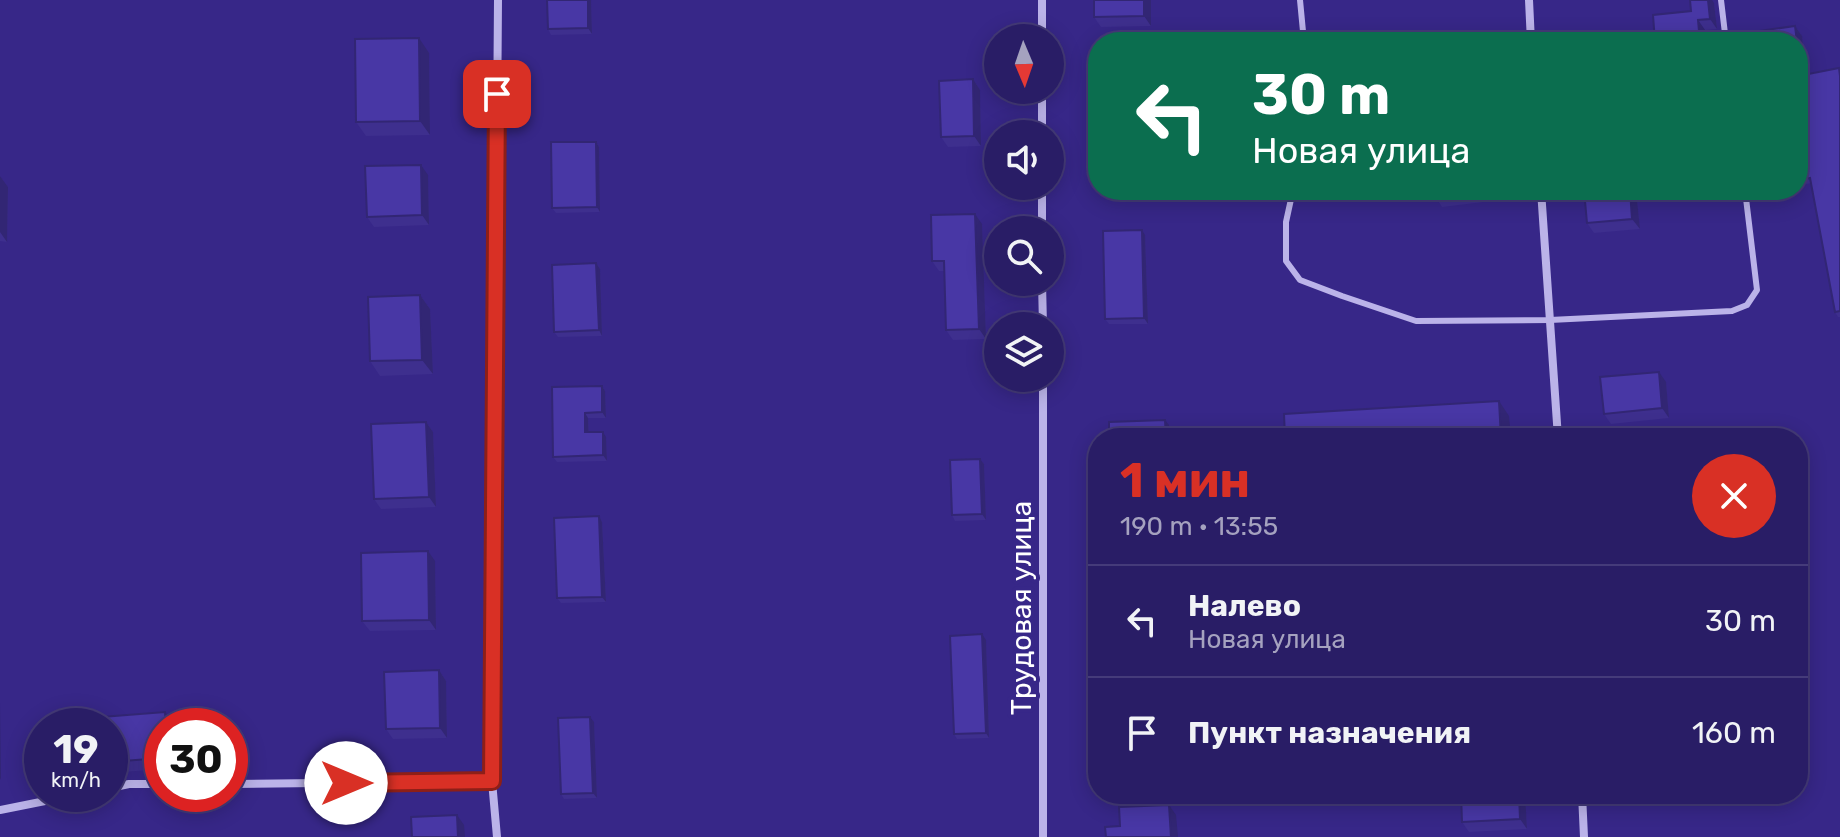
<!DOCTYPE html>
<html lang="ru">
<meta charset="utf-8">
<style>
body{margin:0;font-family:Rubik,sans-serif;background:#352a6f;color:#f1f3f6;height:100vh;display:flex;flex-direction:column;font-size:30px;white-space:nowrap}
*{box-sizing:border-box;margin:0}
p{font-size:26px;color:#a5a2bf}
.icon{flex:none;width:44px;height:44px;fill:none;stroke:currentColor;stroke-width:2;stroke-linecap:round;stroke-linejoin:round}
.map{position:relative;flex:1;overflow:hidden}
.drawer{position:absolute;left:1088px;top:428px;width:720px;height:376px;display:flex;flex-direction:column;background:#291d66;border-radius:32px;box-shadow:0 4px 20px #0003,0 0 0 2px #453b7a}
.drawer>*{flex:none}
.guide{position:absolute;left:1088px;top:32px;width:720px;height:168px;border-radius:32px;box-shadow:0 4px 20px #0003,0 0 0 2px #453b7a;background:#0b6e4f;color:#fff;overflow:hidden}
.needle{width:52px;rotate:178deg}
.fabs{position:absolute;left:984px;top:24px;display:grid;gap:16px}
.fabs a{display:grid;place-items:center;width:80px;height:80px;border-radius:50%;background:#291d66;box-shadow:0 4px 20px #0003,0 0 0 2px #453b7a;font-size:40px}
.speed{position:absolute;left:24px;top:708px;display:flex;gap:16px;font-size:40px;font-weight:700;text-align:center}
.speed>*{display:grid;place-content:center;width:104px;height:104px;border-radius:50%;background:#291d66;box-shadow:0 4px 20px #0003,0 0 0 2px #453b7a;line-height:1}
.speed small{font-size:20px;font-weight:400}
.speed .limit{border:12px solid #d22;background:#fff;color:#111}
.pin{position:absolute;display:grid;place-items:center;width:68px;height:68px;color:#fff;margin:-34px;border-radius:16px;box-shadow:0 4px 12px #0006}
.me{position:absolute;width:88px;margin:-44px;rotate:90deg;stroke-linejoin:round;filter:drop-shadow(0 0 6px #0008)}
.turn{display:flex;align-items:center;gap:28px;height:168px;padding:0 32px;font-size:36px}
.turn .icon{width:104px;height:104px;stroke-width:2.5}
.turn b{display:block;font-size:56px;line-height:68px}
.round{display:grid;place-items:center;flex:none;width:84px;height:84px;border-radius:42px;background:#352a6f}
.headline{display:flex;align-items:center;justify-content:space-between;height:136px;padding:0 32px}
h1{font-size:48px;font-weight:700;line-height:60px;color:#d93025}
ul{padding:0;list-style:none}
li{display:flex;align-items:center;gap:24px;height:112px;padding:0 32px;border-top:2px solid #453b7a}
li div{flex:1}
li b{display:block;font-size:30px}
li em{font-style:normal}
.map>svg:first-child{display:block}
</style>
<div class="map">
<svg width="1840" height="837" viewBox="0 0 1840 837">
<rect width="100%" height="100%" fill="#372788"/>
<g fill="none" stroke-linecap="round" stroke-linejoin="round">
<!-- service -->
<path stroke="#bbb3e9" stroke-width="6" d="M1300,0L1304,42
M1721,0L1726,42
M1293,190L1286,222V261L1300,280L1342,296L1416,321L1550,320L1732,311L1747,305L1757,290L1745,190"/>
<!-- minor -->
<path stroke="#bbb3e9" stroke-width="8" d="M1042,0V38
M1529,0L1531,42
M1042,90V134
M1042,186V230
M1541,190L1558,438
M1042,282L1043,326
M1043,378V837
M230,784L492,781
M110,788L129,784H162
M1582,794L1584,837
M0,810L80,794
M497,837L492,781L498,0"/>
</g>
<!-- wall -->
<path fill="#3e2f8e" d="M591,0L592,34L551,35L548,29Z
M1094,0H1151V26L1101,27L1094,17Z
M1714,3L1717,29L1705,30L1691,11Z
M1795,26L1802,36L1806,72L1798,73V42Z
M429,53L430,135L366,136L356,122Z
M1840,70V317H1838L1835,312L1811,183L1798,186V133L1802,132Z
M973,79L980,90L981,146L948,147L941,137Z
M596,142L599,147L600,212L556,213L552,208Z
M428,175L429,225L374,227L367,217Z
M0,176L8,187L7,242L0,241Z
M1434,190H1491L1492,201L1442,207L1435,196Z
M1584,190H1636L1640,229L1594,233L1587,223Z
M982,224L986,339L953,340L946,330L944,271H939L932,261Z
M1145,235L1148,324H1109L1105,319Z
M596,263L600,269L602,336L558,337L554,332Z
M420,295L430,309L433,374L380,376L370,361Z
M1666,382L1669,418L1611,424L1604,414Z
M602,386L605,391L606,418H588L589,432L606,437L607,461L557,462L553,457Z
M426,422L433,432L436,507L381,509L374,499Z
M980,459L984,464L986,520L955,521L952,515Z
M599,516L602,522L606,602L561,603L557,598Z
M435,561L436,630L370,631L362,621Z
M986,640L989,738L957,739L954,734Z
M439,670L446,681L447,738L393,739L386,729Z
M172,722L173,726H162V769L110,773V726Z
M594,722L597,798L564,799L561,794Z
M1461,794H1525L1527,829L1469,832L1462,822Z
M1658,794H1705L1661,799Z"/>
<!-- shaded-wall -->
<path fill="#322674" d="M588,0H591L592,34L588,28Z
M1144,0H1151V26L1144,16Z
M1708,0H1712L1714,3L1717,29L1710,19Z
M1698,20L1705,30L1706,42H1700Z
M1795,26L1802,36L1806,72L1799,62L1798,42H1797Z
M419,38L429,53L430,135L420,121Z
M973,79L980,90L981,146L974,136Z
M596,142L599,147L600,212L597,207Z
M421,165L428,175L429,225L422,215Z
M0,176L8,187L7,242L0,232Z
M1485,190H1491L1492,201L1485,191Z
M1630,190H1636L1640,229L1632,219Z
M975,214L982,224L986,339L979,329Z
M1142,230L1145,235L1148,324L1144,318Z
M596,263L600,269L602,336L599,330Z
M420,295L430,309L433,374L422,360Z
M1659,372L1666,382L1669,418L1662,408Z
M602,386L605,391L606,418L602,412Z
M1499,401L1509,416L1511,438H1501Z
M585,413L588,418L589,438L585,432Z
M1165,420L1169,425V438H1166Z
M426,422L433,432L436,507L429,497Z
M603,432L606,437L607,461L603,455Z
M980,459L984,464L986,520L982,514Z
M599,516L602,522L606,602L602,597Z
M428,551L435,561L436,630L429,620Z
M982,634L986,640L989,738L986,733Z
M439,670L446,681L447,738L440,728Z
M0,703L1,780L0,778Z
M165,712L172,722L173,726H166Z
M590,717L594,722L597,798L593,793Z
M1519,794H1525L1527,829L1520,819Z
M1169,805L1176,815L1178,837H1171Z
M457,815L464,825L465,837H458Z"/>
<!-- building -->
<path fill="#4837a5" stroke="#322674" stroke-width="2" d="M547,0H588V28L548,29Z
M1094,0H1144V16L1094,17Z
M1690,0H1708L1710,19L1698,20L1700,42H1655L1653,15L1691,11Z
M1795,26L1797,42H1746L1745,33Z
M419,38L420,121L356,122L355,39Z
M1839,68L1840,76V311L1835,312L1810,178L1798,180V133L1802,132L1798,110V76Z
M973,79L974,136L941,137L939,81Z
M551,142H596L597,207L552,208Z
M421,165L422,215L367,217L365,166Z
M1434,190H1485V191L1435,196Z
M1584,190H1630L1632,219L1587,223Z
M975,214L979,329L946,330L944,261H932L931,215Z
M1142,230L1144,318L1105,319L1103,231Z
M596,263L599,330L554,332L552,265Z
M420,295L422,360L370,361L368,297Z
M1659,372L1662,408L1604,414L1600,377Z
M602,386V412L585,413V432H603V455L553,457L552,387Z
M1499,401L1501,438H1285L1284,414Z
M1165,420L1166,438H1109V422Z
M426,422L429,497L374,499L371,424Z
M980,459L982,514L952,515L950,460Z
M599,516L602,597L557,598L554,518Z
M428,551L429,620L362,621L361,553Z
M982,634L986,733L954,734L950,636Z
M439,670L440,728L386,729L384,672Z
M165,712L166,726H162V758L110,762V726H89V718Z
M590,717L593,793L561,794L558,718Z
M1461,794H1519L1520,819L1462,822Z
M1169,805L1171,837H1106L1105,827L1120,826L1119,807Z
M457,815L458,837H412L411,817Z"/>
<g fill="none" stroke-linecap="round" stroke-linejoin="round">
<!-- route casing -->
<g stroke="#8d1f18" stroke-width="20">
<path id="route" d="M346,783L492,781L497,94"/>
</g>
<!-- route -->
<use href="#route" stroke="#d93025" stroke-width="14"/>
</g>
<g text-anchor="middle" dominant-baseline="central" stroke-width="8" stroke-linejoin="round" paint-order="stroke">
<!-- street labels -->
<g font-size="28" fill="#fff" stroke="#372788">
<text transform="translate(1021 608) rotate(-90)">Трудовая улица</text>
</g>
</g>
</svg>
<div class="fabs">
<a><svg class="needle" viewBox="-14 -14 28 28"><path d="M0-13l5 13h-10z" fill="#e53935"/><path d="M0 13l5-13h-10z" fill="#a5a2bf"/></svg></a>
<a><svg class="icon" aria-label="sound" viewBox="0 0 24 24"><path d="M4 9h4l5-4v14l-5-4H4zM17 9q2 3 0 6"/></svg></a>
<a><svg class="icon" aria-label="search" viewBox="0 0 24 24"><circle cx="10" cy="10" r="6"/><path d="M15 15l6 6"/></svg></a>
<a><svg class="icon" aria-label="layers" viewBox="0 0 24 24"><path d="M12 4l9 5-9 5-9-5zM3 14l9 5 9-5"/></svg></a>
</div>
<div class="speed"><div>19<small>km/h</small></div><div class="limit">30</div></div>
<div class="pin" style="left:497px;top:94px;background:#d93025"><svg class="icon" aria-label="arrive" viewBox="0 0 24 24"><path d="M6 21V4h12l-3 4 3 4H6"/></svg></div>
<svg class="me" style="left:346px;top:783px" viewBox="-20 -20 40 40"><circle r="19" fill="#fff"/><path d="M0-13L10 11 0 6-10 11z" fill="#d93025"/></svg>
<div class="guide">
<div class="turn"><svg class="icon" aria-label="left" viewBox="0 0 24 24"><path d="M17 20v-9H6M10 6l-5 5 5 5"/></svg><div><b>30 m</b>Новая улица</div></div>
</div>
<section class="drawer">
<div class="headline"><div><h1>1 мин</h1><p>190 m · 13:55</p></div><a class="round" style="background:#d93025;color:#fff"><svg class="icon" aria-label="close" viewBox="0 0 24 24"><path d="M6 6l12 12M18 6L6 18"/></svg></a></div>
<ul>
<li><svg class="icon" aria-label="left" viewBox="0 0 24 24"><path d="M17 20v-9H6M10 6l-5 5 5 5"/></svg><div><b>Налево</b><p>Новая улица</p></div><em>30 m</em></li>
<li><svg class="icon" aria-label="arrive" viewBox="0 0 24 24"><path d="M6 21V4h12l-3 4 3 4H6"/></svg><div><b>Пункт назначения</b></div><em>160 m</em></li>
</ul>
</section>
</div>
